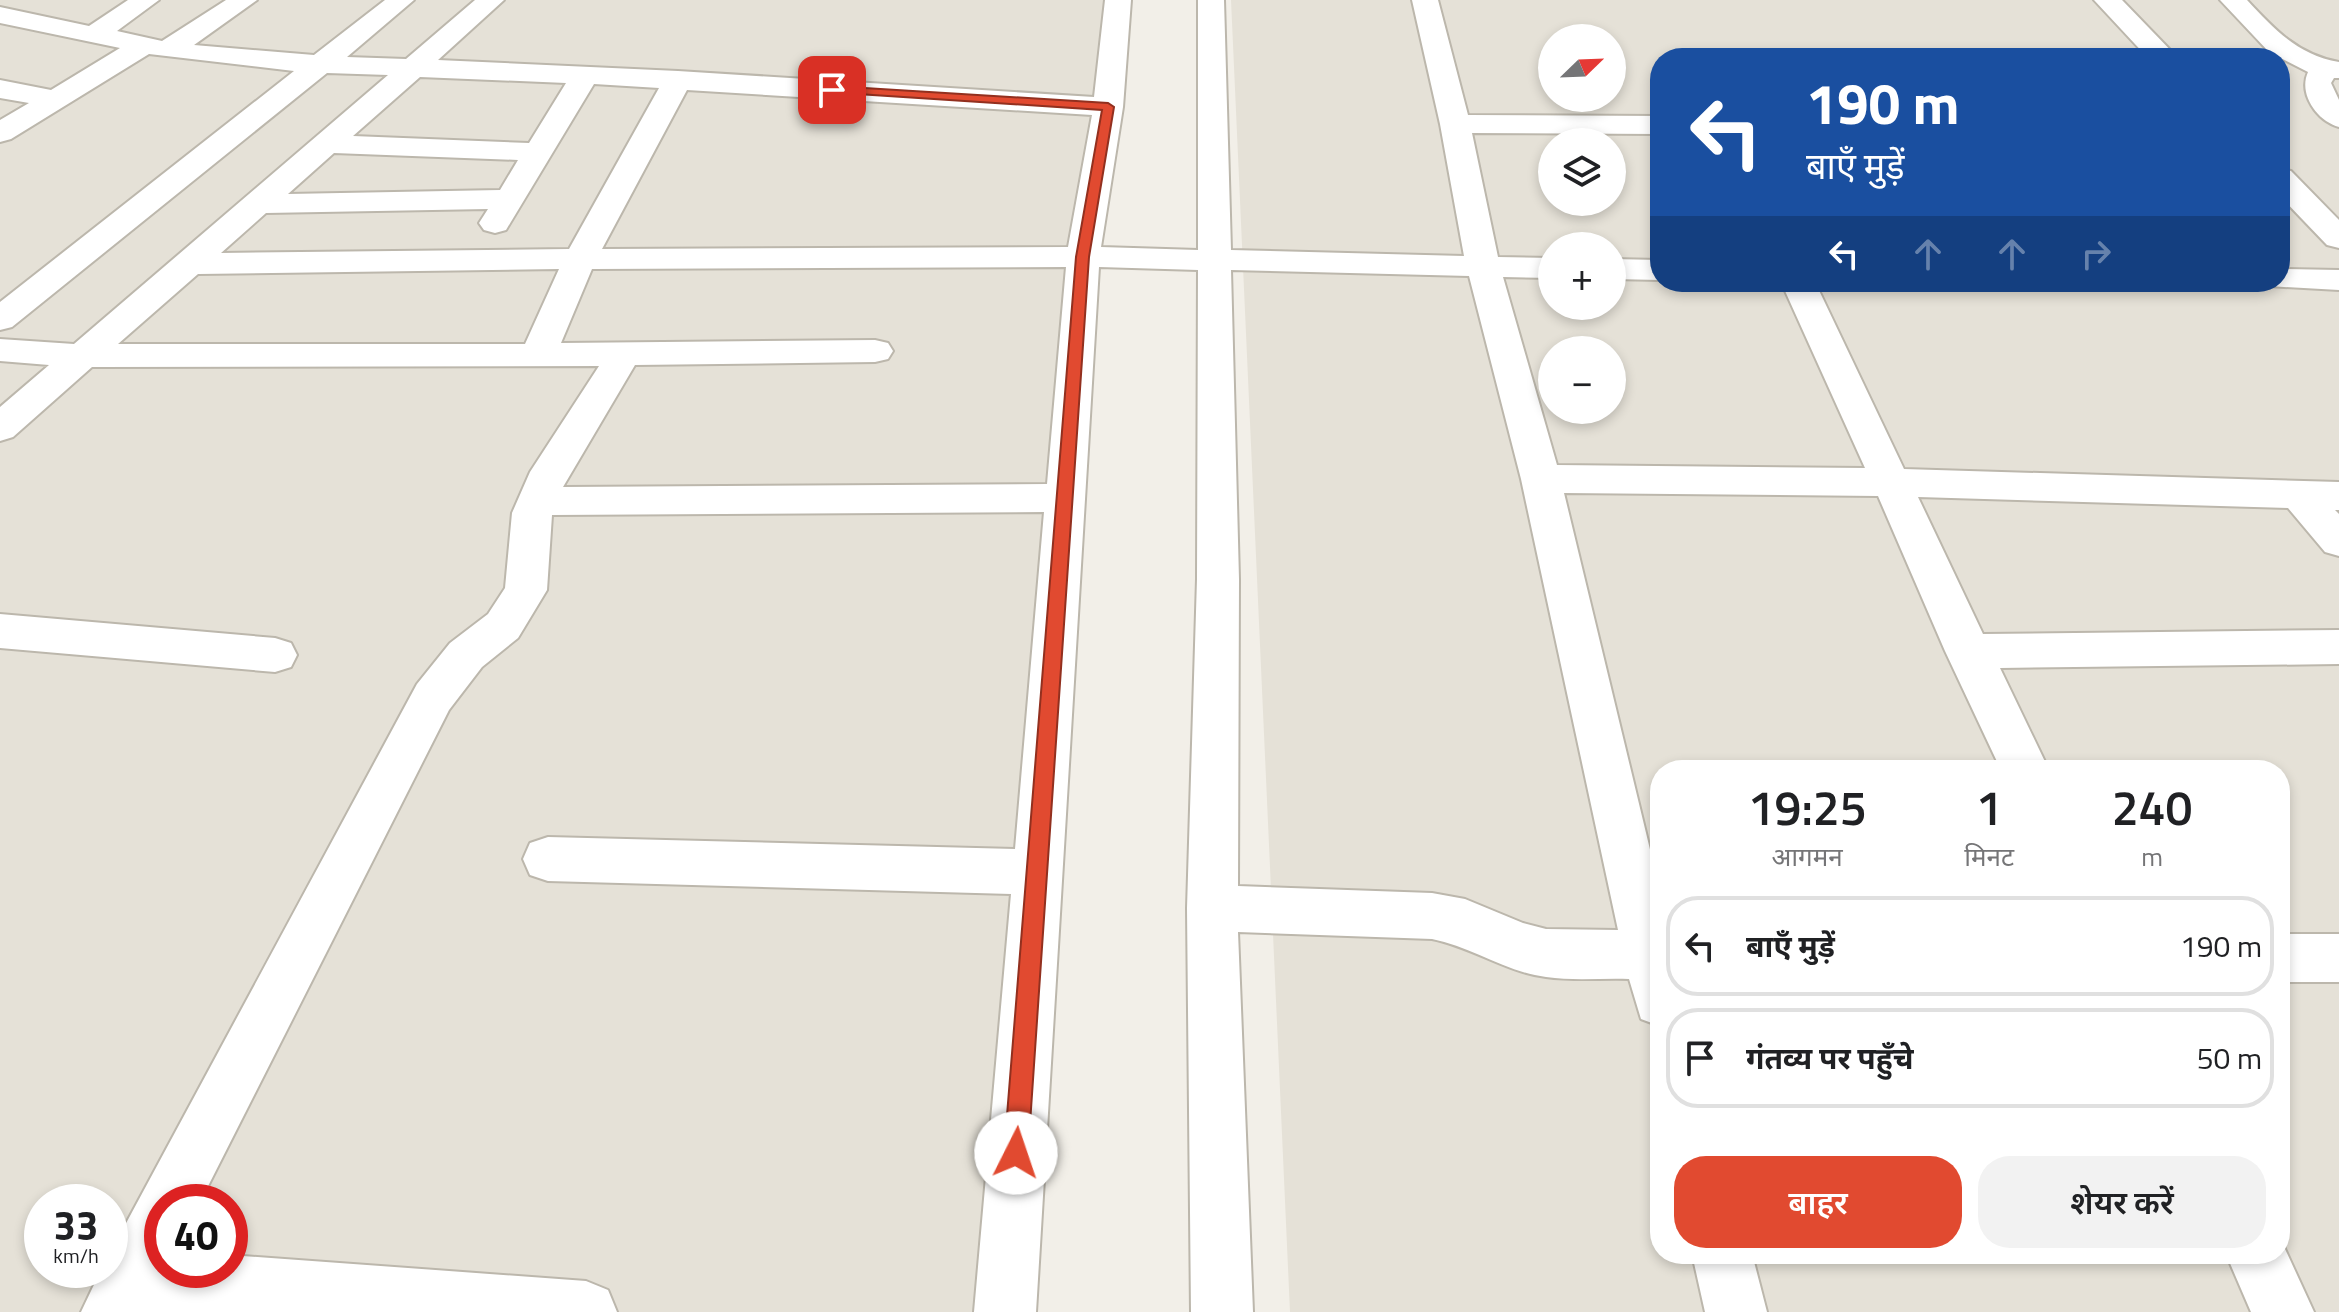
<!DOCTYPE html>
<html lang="hi">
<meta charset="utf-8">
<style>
body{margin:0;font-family:"Titillium Web","Noto Sans Devanagari",sans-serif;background:#f2f2f2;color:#202124;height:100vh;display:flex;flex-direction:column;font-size:30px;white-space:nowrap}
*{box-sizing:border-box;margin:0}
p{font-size:26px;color:#757577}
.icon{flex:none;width:44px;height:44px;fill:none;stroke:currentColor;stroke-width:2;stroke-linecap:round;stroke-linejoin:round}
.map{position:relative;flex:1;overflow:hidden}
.sheet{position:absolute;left:1650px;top:760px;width:640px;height:504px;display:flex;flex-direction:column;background:#fff;border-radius:32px;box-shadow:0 4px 12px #0003}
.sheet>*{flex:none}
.top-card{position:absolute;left:1650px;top:48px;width:640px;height:244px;border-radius:32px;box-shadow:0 4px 12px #0003;background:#1a4fa0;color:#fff;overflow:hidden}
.needle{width:52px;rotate:67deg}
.controls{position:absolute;left:1538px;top:24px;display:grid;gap:16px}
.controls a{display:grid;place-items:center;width:88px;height:88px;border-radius:50%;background:#fff;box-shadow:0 4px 12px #0003;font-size:40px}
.speed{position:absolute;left:24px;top:1184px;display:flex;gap:16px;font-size:40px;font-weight:700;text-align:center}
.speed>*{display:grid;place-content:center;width:104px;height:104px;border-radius:50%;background:#fff;box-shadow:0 4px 12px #0003;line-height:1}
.speed small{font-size:20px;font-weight:400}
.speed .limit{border:12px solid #d22;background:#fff;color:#111}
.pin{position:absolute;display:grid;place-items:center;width:68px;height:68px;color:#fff;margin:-34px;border-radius:16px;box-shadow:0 4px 12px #0006}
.me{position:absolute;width:88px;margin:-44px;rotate:4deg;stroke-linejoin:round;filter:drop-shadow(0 0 6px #0008)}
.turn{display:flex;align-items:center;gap:28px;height:168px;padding:0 24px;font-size:36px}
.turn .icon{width:104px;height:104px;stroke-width:2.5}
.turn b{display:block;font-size:56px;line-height:68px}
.lanes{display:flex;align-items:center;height:76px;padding:0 24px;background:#0003;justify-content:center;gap:40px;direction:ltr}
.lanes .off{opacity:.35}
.eta{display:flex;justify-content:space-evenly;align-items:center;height:136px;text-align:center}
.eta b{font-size:48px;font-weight:600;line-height:56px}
.cta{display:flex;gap:16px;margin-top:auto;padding:16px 24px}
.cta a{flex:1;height:92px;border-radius:32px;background:#e14a30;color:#fff;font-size:32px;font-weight:600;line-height:92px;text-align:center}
.cta a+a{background:#f2f2f2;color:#202124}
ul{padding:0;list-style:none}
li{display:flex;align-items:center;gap:24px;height:100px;margin:0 16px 12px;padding:0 8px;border:4px solid #e0e0e0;border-radius:32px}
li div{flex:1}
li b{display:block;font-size:30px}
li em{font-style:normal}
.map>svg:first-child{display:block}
</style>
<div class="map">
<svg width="2339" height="1312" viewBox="0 0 2339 1312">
<rect width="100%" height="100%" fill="#f2efe8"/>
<!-- residential -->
<path fill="#e5e1d7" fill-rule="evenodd" d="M0,0H1106L984,1312H0ZM42,1202H110V1270H42ZM162,1202H230V1270H162Z
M1231,0H2339V1312H1290ZM1552,38H1612V98H1552ZM1660,58H2280V282H1660ZM1552,142H1612V202H1552ZM1552,246H1612V306H1552ZM1552,350H1612V410H1552ZM1660,770H2280V1254H1660Z"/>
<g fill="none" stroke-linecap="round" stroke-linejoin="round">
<!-- minor casing -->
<g stroke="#bcb7ac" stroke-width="4">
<path id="minor" d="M128,0H159L117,31L162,41L226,0H257L194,45L314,55L385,0H414L347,57L406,59L475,0H504L438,60L678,71L1094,97L1105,0H1131L1123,107L1101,247L1198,250V0H1224L1231,250L1464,256L1440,124L1412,0H1438L1468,115L1660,116V134L1472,133L1498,257L1552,258V278L1503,277L1557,465L1865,468L1781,282H1815L1904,469L2339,482V510H2335L2339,514V556L2325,552L2288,508L1918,497L1983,634L2339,630V664L2000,668L2049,770H2001L1945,651L1878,496L1564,493L1660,891V1026L1641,1019L1629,979C1602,978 1573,981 1546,977C1506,972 1472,947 1432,939L1238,932L1253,1312H1191L1187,908L1197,579L1198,270L1099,267L1036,1312H974L1011,894L548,881L530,875L523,859L530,843L548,837L1015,849L1044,512L552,515L547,590L518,638L482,667L449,710L200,1202H162V1270H230V1255L586,1281L608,1290L617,1312H81L101,1270H110V1253L417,684L450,643L488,614L505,588L512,513L530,472L599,366L92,367L13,437L0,441V407L49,365L0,361V339L74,344L388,75L327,73L12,327L0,330V302L294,71L149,54L11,139L0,142V120L29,103L0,98V80L51,90L120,48L0,23V7L89,26ZM420,77L566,83L529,143L353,136ZM594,84L659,88L569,249L221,253L266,213L488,209L479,223L484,230L495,233L506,230ZM687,90L1092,115L1068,247L602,249ZM334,153L518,160L500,190L288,194ZM1066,267L1047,484L563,487L635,365L875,362L888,359L893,351L888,343L875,340L561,343L592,269ZM559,269L525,344H118L198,274ZM1231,270L1469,276L1521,479L1618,930L1546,929L1523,923L1465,899L1432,893L1238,886L1239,579Z
M2094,0H2122L2178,58H2148Z
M2220,0H2247C2274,29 2298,55 2339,62V78H2334L2331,83L2339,100V127C2317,121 2298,94 2308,72L2269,52Z
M2280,169L2291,171L2339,220V248L2327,245L2280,196Z
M1612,259L1660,260V280L1612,279Z
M2280,269L2339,270V290L2268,286L2265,282H2280Z
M0,614L275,638L291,643L297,655L291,667L275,672L0,648Z
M2280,934H2339V982H2280Z
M2280,1238L2314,1312H2251L2226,1254H2280Z
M1692,1254H1752L1767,1312H1705Z"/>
</g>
<!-- minor -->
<use href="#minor" fill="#fff" fill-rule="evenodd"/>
</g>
<!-- route -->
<path fill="#e14a30" stroke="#92301f" stroke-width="2" d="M832,86L1108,103L1114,107L1089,257L1028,1153L1024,1162L1016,1165L1007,1162L1004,1153L1076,257L1102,110L827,92L826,90Z"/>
</svg>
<div class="controls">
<a><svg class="needle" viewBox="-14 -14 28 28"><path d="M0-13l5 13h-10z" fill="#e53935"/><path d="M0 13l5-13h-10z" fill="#757577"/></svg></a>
<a><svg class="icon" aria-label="layers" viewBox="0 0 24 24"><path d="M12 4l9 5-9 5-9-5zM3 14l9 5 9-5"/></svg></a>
<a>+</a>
<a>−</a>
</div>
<div class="speed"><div>33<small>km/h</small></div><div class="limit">40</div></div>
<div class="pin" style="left:832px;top:90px;background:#d93025"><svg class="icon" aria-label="arrive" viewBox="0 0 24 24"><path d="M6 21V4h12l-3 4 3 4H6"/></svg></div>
<svg class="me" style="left:1016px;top:1153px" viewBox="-20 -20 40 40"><circle r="19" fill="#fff"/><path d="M0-13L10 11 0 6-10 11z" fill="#e14a30"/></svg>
<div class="top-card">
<div class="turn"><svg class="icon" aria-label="left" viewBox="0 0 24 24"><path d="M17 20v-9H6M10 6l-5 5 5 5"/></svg><div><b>190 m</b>बाएँ मुड़ें</div></div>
<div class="lanes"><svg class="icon" aria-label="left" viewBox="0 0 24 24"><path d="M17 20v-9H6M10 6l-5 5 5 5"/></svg><svg class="icon off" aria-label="ahead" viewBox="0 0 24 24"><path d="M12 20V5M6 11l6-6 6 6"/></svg><svg class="icon off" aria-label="ahead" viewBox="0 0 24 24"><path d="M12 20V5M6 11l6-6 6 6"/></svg><svg class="icon off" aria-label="right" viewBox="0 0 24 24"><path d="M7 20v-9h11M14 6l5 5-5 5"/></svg></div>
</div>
<section class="sheet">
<div class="eta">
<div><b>19:25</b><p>आगमन</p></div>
<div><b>1</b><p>मिनट</p></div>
<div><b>240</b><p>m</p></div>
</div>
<ul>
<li><svg class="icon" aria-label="left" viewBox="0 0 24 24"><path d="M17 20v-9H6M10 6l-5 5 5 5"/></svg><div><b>बाएँ मुड़ें</b></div><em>190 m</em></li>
<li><svg class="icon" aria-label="arrive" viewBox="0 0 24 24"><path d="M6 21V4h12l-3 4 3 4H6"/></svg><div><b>गंतव्य पर पहुँचे</b></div><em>50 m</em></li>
</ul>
<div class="cta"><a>बाहर</a><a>शेयर करें</a></div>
</section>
</div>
